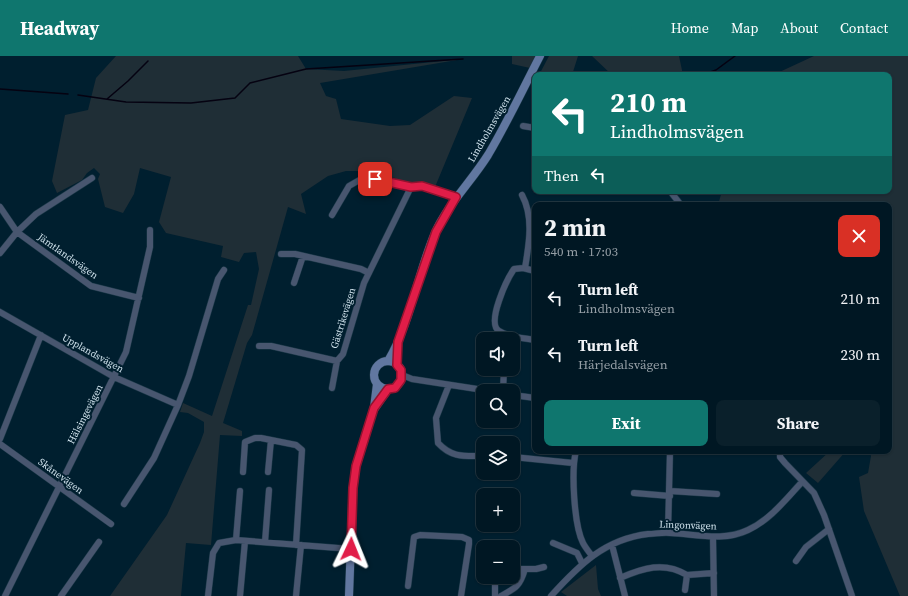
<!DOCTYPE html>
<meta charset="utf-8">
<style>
body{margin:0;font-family:"Source Serif 4",serif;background:#0a202b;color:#f1f3f6;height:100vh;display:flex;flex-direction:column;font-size:15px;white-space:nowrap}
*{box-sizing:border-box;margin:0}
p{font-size:13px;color:#959fa6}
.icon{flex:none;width:22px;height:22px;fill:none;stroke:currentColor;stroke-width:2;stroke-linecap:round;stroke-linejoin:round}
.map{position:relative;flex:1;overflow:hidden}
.side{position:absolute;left:532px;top:146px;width:360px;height:252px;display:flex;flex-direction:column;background:#001723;border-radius:8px;box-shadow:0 1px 3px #0004,0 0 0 1px #223641}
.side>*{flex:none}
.top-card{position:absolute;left:532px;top:16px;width:360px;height:122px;border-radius:8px;box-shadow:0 1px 3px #0004,0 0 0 1px #223641;background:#0f766e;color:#fff;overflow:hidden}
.tools{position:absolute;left:476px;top:276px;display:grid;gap:8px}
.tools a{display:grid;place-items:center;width:44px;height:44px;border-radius:8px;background:#001723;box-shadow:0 1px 3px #0004,0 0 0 1px #223641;font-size:20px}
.pin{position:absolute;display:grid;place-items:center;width:34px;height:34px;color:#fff;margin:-17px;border-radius:8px;box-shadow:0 2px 6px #0006}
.me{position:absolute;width:44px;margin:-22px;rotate:2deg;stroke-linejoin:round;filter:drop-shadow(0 0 3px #0008)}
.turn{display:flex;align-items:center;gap:14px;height:84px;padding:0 12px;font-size:18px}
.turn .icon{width:52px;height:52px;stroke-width:2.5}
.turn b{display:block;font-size:28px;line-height:34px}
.then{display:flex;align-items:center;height:38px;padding:0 12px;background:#0003;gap:8px;font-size:15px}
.round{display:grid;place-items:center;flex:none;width:42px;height:42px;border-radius:8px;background:#0a202b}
.overview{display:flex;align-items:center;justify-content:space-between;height:68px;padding:0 12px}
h1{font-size:24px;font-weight:700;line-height:30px}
.button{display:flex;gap:8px;margin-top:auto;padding:8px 12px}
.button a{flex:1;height:46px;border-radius:8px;background:#0f766e;color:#fff;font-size:16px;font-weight:700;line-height:46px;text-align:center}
.button a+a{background:#0a202b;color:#f1f3f6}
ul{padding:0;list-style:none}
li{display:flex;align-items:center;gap:12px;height:56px;padding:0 12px}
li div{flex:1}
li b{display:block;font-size:15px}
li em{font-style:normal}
header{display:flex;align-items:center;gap:24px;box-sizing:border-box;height:56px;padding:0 20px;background:#0f766e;color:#fff}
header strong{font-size:19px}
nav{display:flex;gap:22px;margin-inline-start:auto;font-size:14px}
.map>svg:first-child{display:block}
</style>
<header>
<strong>Headway</strong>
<nav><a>Home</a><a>Map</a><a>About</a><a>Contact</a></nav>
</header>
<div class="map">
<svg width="908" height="540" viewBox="0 0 908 540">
<rect width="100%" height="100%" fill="#001f2f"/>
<!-- green -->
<path fill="#1f2e36" d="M116,0H298L306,13L344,15L463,3L320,27L326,40L336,43L341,63L390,70L410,69L454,40L472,42L435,131L413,126L405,130L395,122L361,115H346L328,120L301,138L306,158L288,151L252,279L247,287L223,367L242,375V380L220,379L211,489L186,487L181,540H110L167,459L200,387L204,376V366L188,357L180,356L183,347L212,360L248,249H251L259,213L256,196L244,197L239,206L221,201L223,190L166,177L159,166L171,121L140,112L134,138L123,157L105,151L98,123L100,118L94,112L87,117L82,124L57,137L52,125L65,59L88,54L96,22Z
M512,0H535L530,12L512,8Z
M549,0H578L572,19H539Z
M592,0H679L683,19H612Z
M814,0H908V540H900L864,455L859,421L868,417L871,400L869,395H889V149H718L722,135H889V19H773Z
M830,395H846L818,427L806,417Z
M596,509L598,533L601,540H567L561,536Z"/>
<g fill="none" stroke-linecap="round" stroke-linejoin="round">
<!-- stream -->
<path stroke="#050211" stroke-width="1.5" d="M702,19L716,14L735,0
M0,33L68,38
M78,39L126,46L191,47L235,42L250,27L306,13L463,3
M107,43L128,25L148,5"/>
<!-- street casing -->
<g stroke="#1d3a4a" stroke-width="7">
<path id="street" d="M523,70L535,72
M670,135L681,149
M522,139C534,161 529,188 525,212
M0,151L17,176L91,230L139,242
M332,159L349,130L363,122L375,123L411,131L422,130L456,141
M0,197L17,176L36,158L92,122
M281,198H295L361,213L369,217
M535,215L523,212L514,213C507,223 486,267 499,275C508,281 524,282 535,284
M294,227L303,200
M0,256L114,321L178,349L189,320L218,223L224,214
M259,290H271L337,305L343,298L364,227L411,131
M402,319L412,323L490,335
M449,329L436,362L438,387C452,402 464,400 483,400
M332,332L337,305
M503,335L504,313
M513,339L535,342
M0,383L41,279
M0,388L111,468
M576,395C571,415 574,469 583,487C585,491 589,496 592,500
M780,395V401L785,407L814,437L824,459L852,540
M513,401L573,407
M243,416L245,386L255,382H261L296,389L302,394L296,489
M268,416L271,384
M670,435L717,438
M634,437L670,440
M124,448L154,402L178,349
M668,476L670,395
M713,481L714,540
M236,484L240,435
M265,486L269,434
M553,487L577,497L582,507
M612,489L625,540
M796,505L806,491L829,473
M513,513H536L544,511
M687,519L714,517
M620,522C643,512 664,505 687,519L685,534
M408,530L414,481L420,479L462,481L469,484V488L461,540
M5,540L126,296L150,191V174
M61,540L99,486
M208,540L213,497L219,487L236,484L351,493
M240,540L245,485
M296,540L301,489
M495,540V525L497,521
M501,540C516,532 520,530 525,513
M551,540C579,509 605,483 648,478C655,478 663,476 670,477C696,478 723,486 748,474C770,464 786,443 802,426"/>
</g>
<!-- secondary casing -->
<g stroke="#1d3a4a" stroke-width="9">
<path id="secondary" d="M374 319a14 14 0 1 1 28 0a14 14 0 1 1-28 0Z
M388,305C411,266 417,219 435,177C448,148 471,126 488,99C507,67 523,33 540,0
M375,352L388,333
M349,540L353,432L356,410L374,352L377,328"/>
</g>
<!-- street -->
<use href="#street" stroke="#48566f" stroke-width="6"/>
<!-- secondary -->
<use href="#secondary" stroke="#6177a0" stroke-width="8"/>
</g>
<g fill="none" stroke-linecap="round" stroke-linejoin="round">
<!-- route casing -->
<g stroke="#92132f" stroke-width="10">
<path id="route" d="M351,493L353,432L356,410L374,352L388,333L395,332L401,324V314L397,309L398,286L436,176L456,141L422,130L411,131L375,123"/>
</g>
<!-- route -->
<use href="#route" stroke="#e11d48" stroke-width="7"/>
</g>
<g text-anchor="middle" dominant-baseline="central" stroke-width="4" stroke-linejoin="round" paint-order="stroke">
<!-- street labels -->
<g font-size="10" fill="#d0e3ed" stroke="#001f2f">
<text transform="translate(489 73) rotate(-60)">Lindholmsvägen</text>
<text transform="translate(68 200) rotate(35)">Jämtlandsvägen</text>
<text transform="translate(343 262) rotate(-73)">Gästrikevägen</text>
<text transform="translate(93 297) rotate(29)">Upplandsvägen</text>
<text transform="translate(85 358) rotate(-63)">Hälsingevägen</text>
<text transform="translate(61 420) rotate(36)">Skånevägen</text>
<text transform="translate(688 469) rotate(2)">Lingonvägen</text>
</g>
</g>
</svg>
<div class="tools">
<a><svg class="icon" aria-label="sound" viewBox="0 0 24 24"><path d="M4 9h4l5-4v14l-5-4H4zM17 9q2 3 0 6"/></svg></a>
<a><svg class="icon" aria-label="search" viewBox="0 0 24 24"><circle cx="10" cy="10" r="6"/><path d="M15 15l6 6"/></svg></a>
<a><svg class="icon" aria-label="layers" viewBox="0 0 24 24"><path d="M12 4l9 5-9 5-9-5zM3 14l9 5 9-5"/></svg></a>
<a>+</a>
<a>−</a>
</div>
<div class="pin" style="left:375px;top:123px;background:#d93025"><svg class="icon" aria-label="arrive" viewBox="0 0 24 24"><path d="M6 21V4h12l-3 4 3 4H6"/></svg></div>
<svg class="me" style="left:351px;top:493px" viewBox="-20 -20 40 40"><path d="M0-17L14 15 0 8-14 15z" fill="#e11d48" stroke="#fff" stroke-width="4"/></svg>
<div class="top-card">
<div class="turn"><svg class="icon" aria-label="left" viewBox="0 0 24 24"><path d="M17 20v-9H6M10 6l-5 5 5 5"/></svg><div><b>210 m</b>Lindholmsvägen</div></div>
<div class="then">Then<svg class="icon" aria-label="left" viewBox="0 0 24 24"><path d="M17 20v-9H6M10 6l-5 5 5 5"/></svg></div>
</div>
<section class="side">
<div class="overview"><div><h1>2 min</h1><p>540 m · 17:03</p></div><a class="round" style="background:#d93025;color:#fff"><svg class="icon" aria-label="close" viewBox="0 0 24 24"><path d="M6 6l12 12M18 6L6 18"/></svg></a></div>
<ul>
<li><svg class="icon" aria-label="left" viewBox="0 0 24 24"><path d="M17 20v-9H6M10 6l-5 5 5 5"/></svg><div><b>Turn left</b><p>Lindholmsvägen</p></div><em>210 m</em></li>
<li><svg class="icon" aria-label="left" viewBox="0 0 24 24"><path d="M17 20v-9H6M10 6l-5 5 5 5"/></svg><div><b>Turn left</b><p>Härjedalsvägen</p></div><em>230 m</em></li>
</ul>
<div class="button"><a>Exit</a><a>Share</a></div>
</section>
</div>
